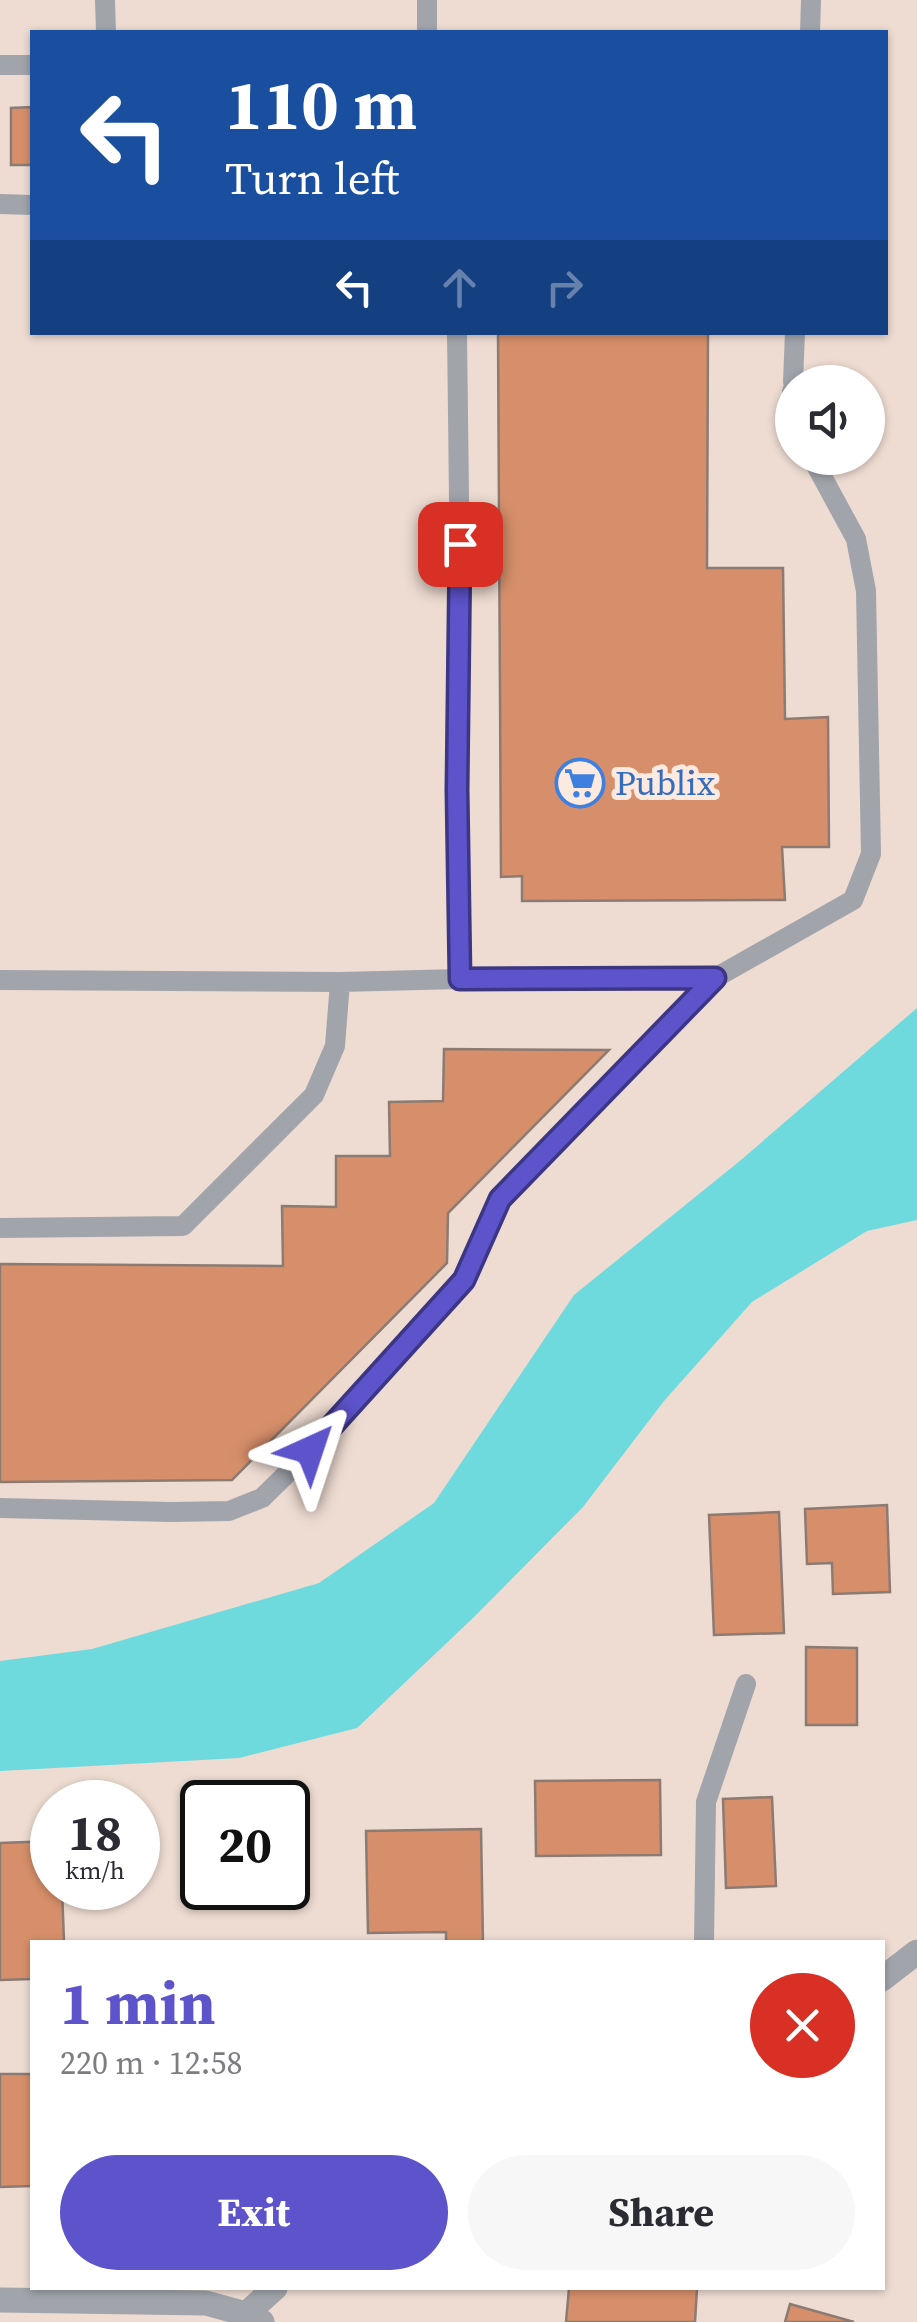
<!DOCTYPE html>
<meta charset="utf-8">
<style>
body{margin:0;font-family:"Source Serif 4",serif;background:#f7f7f7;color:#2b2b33;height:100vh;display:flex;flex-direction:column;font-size:38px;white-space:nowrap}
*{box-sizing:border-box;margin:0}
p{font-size:32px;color:#7c7c81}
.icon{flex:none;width:55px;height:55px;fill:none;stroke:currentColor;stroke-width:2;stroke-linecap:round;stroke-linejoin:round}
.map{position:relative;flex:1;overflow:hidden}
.panel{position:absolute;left:30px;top:1940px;width:855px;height:350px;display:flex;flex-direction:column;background:#fff;border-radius:0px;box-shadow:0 2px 8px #0004}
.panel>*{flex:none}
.top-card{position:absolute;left:30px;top:30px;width:858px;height:305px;border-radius:0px;box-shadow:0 2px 8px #0004;background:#1a4fa0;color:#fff;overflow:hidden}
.fabs{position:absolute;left:775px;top:365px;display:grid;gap:20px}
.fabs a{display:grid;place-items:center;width:110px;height:110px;border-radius:50%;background:#fff;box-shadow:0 2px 8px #0004;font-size:50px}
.speed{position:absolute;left:30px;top:1780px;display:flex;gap:20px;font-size:50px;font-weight:700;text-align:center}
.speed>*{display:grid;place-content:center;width:130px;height:130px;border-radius:50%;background:#fff;box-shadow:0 2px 8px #0004;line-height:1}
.speed small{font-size:25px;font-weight:400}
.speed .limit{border:5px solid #111;border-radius:15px;background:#fff;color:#111}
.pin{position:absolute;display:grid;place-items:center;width:85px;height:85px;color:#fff;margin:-42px;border-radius:20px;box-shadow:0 5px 15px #0006}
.me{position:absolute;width:110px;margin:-55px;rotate:42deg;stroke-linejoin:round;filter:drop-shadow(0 0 8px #0008)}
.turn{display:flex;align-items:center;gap:35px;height:210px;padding:0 30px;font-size:45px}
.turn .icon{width:130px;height:130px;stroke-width:2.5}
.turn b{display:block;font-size:70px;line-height:85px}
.lanes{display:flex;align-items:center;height:95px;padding:0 30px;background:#0003;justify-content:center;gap:50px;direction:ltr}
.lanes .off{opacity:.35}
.round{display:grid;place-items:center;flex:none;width:105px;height:105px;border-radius:52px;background:#f7f7f7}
.head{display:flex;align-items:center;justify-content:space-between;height:170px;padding:0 30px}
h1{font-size:60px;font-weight:700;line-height:75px;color:#5d53cb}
.primary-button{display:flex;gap:20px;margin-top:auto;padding:20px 30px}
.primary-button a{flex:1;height:115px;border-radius:60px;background:#5d53cb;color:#fff;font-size:40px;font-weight:700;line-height:115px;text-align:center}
.primary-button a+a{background:#f7f7f7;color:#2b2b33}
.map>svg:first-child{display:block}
</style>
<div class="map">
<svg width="917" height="2322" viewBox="0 0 917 2322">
<rect width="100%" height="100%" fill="#eedcd2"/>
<!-- water -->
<path fill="#6edade" d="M917,1008V1220L867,1231L752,1302L664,1401L583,1507L473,1618L357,1728L239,1758L0,1771V1661L92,1649L319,1583L434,1503L574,1295L741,1160Z"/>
<!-- building -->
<path fill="#d68f6a" stroke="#8c7b73" stroke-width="2.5" d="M32,107V165H11V108Z
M498,332H708L707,568H783L785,719L828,717L829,847H782L785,900L522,901V876L501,877Z
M444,1049L609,1050L448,1213L447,1263L232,1480L0,1482V1264L283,1266L282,1206L336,1207V1156H390L389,1102L443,1101Z
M887,1505L890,1592L833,1594L832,1563L807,1564L805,1509Z
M779,1512L784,1633L714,1635L709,1515Z
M806,1647L857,1648V1725H806Z
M660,1780L661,1855L536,1856L535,1781Z
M772,1797L776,1886L726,1888L723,1799Z
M481,1829L483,1942H446V1932L368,1933L366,1831Z
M52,1841V1888H62L64,1942H32V1979L0,1980V1843Z
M0,2074H32V2186L0,2187Z
M569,2288H697L695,2322H566Z
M790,2304L854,2322H785Z"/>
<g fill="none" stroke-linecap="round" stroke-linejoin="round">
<!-- service -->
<path stroke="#a1a4ab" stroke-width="20" d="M105,0L106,32
M427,0V32
M810,32L811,0
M0,65H32
M0,204L32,205
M793,382L795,332
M792,391V421
M715,978L853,900L871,854L866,591L856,539L812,458
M0,980L340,982L460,979L457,791L460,580L457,332
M0,1228L183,1226L314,1095L335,1046L340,982
M0,1508L171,1512L229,1511L262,1498L311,1450L464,1280L500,1199L715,978L460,979
M704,1942L706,1802L746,1684"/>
<!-- minor -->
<path stroke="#a1a4ab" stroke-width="25" d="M882,1979L917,1952
M0,2300L206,2303L246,2314L262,2322
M246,2314L275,2288"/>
</g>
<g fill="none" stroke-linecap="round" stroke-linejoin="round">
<!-- route casing -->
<g stroke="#3c3684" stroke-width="25">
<path id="route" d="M310,1450L464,1280L500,1199L715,978L460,979L457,790L460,544"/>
</g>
<!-- route -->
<use href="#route" stroke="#5d53cb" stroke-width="18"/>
</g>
<!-- icons -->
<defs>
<g id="supermarket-ring" transform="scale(2.5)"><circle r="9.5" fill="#fce9df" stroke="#3f7fe0" stroke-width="1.5"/><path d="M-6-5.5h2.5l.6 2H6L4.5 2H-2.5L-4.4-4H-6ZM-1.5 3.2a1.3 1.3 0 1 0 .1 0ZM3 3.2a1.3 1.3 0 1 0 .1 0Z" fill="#3f7fe0"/></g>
</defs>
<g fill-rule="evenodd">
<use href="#supermarket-ring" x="580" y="783"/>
</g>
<g text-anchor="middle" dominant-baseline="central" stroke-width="10" stroke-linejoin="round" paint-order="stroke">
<!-- shop labels -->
<g font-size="35" fill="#366cbe" stroke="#fce9df" text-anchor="start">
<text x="615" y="783">Publix</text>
</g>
</g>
</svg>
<div class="fabs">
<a><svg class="icon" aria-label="sound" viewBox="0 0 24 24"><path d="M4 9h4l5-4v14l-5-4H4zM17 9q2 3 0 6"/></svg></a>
</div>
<div class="speed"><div>18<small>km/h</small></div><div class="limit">20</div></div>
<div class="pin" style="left:460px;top:544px;background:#d93025"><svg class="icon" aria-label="arrive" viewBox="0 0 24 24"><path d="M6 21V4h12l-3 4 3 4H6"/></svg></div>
<svg class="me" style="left:310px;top:1450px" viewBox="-20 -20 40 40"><path d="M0-17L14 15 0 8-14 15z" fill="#5d53cb" stroke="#fff" stroke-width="4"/></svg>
<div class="top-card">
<div class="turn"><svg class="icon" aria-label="left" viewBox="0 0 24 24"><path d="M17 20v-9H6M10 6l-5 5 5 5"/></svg><div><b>110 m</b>Turn left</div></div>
<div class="lanes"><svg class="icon" aria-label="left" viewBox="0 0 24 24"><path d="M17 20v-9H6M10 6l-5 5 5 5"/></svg><svg class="icon off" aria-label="ahead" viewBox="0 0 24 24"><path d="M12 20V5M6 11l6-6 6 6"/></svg><svg class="icon off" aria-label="right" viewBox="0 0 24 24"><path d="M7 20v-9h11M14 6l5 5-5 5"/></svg></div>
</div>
<section class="panel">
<div class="head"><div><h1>1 min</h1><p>220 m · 12:58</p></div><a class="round" style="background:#d93025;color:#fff"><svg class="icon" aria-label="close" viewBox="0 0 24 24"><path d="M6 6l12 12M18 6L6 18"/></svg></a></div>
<div class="primary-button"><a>Exit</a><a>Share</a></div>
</section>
</div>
